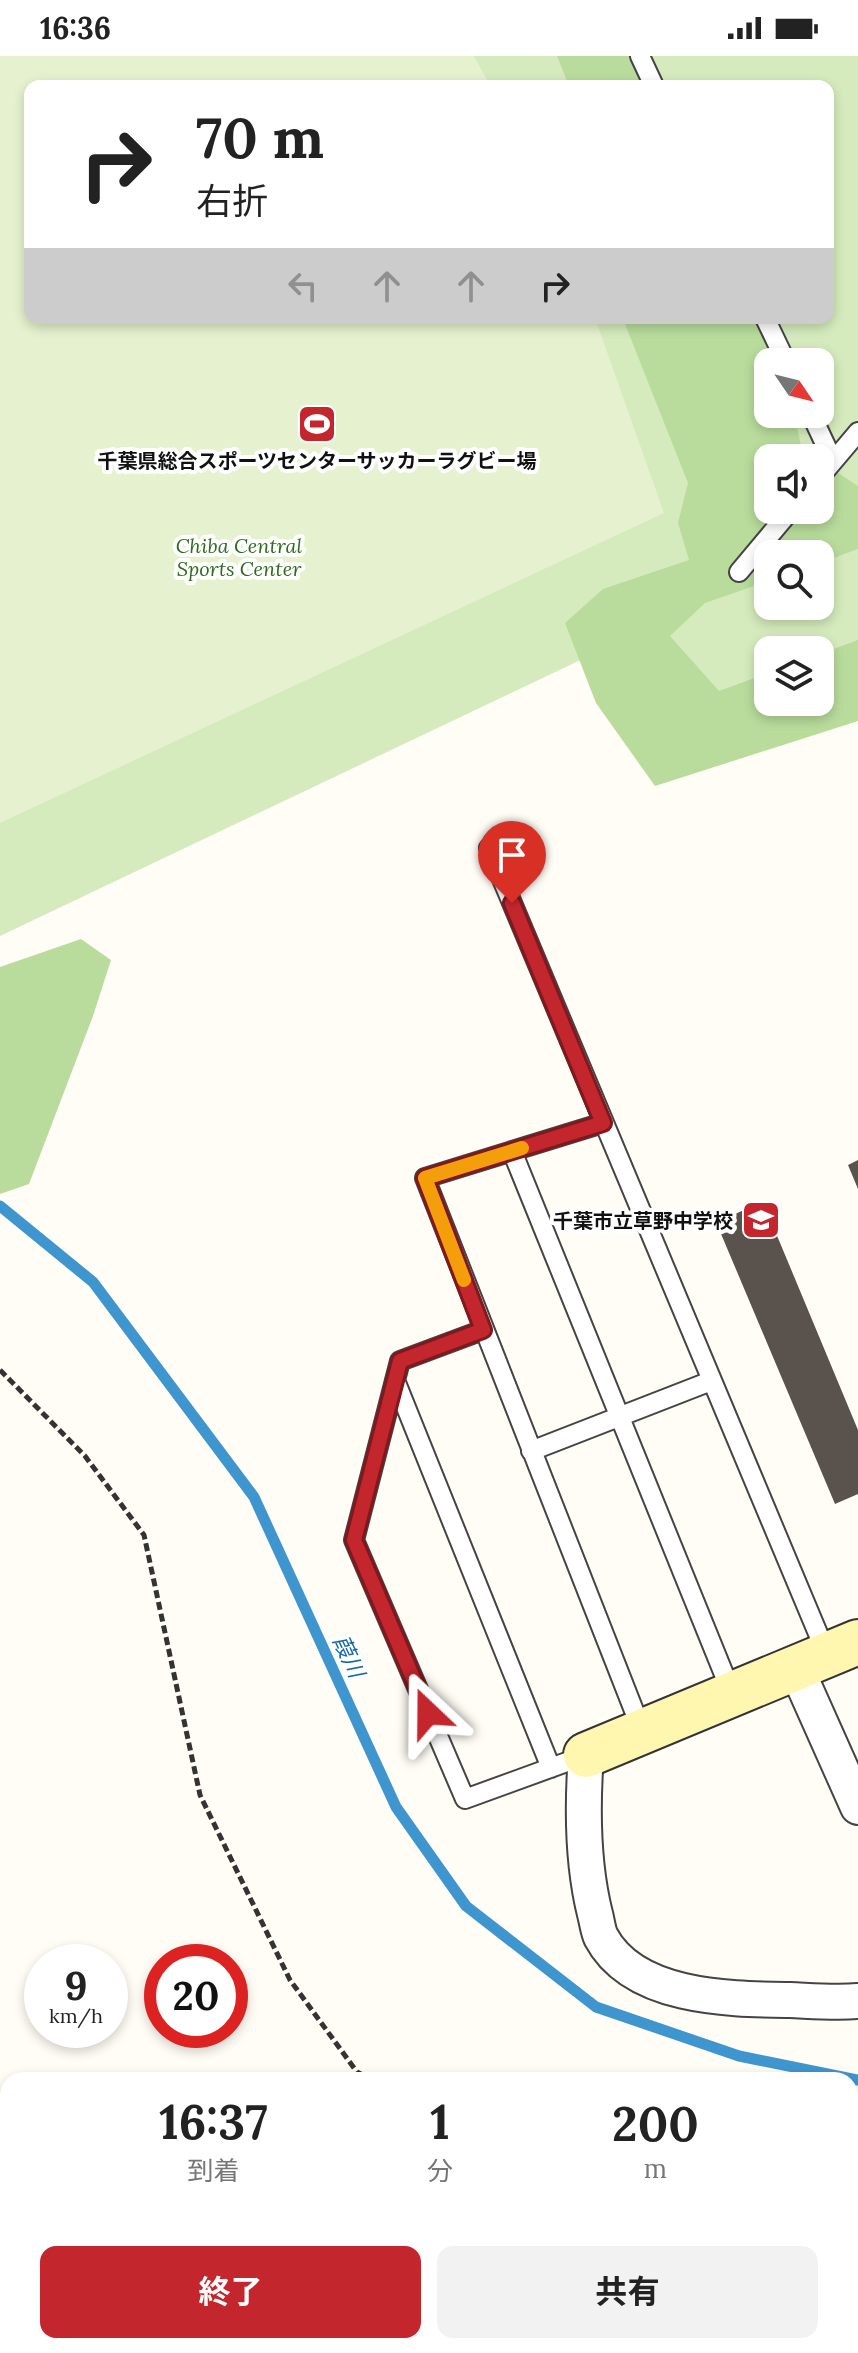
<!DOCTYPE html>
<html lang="ja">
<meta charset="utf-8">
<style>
body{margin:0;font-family:Lora,"Noto Sans JP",serif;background:#f2f2f2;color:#222;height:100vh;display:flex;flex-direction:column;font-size:30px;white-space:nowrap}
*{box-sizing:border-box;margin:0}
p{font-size:26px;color:#767676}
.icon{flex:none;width:44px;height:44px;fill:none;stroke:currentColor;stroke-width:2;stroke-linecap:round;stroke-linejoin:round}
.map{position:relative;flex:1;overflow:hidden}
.side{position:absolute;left:0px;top:2016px;width:858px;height:282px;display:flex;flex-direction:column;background:#fff;border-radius:24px 24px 0 0;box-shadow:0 4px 12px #0003}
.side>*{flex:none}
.top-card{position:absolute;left:24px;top:24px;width:810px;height:244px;border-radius:16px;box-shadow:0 4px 12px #0003;background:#fff;color:#222;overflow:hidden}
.needle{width:52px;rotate:125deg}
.fabs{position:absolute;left:754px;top:292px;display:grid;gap:16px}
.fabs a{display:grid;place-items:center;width:80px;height:80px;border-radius:16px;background:#fff;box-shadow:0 4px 12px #0003;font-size:40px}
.speed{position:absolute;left:24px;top:1888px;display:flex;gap:16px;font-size:40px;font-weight:700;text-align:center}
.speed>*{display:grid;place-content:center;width:104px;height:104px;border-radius:50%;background:#fff;box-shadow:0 4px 12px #0003;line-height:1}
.speed small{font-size:20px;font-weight:400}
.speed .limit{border:12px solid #d22;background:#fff;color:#111}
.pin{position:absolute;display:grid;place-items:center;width:68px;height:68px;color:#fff;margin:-82px -34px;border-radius:50% 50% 50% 0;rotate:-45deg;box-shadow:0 0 8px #0007}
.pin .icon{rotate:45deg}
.me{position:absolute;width:88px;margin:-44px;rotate:337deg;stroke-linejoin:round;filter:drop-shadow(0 0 6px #0008)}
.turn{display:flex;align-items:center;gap:28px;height:168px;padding:0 40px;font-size:36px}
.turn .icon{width:104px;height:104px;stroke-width:2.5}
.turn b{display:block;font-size:56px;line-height:68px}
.lanes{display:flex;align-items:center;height:76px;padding:0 40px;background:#0003;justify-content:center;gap:40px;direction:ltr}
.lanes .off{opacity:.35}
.eta{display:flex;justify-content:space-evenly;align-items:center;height:136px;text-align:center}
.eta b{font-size:48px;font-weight:700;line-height:56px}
.action{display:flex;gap:16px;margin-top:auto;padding:16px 40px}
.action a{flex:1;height:92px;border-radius:16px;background:#c4262e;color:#fff;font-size:32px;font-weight:700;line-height:92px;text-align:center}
.action a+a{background:#f2f2f2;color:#222}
.status{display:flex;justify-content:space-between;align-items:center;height:56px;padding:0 40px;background:#fff;direction:ltr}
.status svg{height:22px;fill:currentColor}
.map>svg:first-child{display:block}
</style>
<div class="status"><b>16:36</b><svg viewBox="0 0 49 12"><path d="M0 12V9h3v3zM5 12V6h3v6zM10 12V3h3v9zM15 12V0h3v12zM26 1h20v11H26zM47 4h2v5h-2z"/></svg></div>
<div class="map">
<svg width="858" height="2297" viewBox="0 0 858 2297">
<rect width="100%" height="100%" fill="#fffdf5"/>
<!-- green -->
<path fill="#d5ebbd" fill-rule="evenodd" d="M0,0H858V611L820,627V594H768V646L677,685L631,580L0,880ZM30,30H828V262H30ZM768,306H820V358H768ZM768,402H820V454H768ZM768,498H820V550H768Z"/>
<!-- forest -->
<path fill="#b9dc9c" d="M557,0H637L654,30H569Z
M626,262H775L784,306H768V358H794L802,394L815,402H768V454H820V405L858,430V493L820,507V498H768V525L705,547L670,580L719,635L768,617V646H820V598L858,584V665L655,730L596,647L565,567L603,533L689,504L678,467L688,427L625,268Z
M81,883L111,904L93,960L29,1128L0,1138V911Z"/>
<!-- pitch -->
<path fill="#e6f2cf" d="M0,0H474L490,30H30V262H595L664,457L0,767Z"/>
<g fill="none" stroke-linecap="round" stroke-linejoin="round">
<!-- stream -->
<path stroke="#3f96cf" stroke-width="11" d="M0,1150L93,1226L254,1441L396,1751L466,1850L596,1951L739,2000L858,2024"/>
</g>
<!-- building -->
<path fill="#5a524d" d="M858,1104V1133L848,1109Z
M763,1146L858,1374V1438L835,1448L716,1166Z"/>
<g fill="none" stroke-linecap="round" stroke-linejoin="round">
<!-- lane casing -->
<g stroke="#444" stroke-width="22">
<path id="lane" d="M640,0L654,30
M765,262L786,306
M811,358L833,405
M820,421L858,376
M739,516L791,454
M489,792L827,1599
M603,1067L425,1122L642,1675
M512,1095L732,1638
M483,1274L400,1305L354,1484L465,1743L586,1699
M395,1324L551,1712
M531,1395L711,1325"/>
</g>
<!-- street casing -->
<g stroke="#444" stroke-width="38">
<path id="street" d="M796,1612L858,1751
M586,1699C582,1752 582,1806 595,1858C597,1865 598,1875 601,1881C634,1943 730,1943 790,1944C813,1945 836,1947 858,1945
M0,2243L8,2234
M240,2290L256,2297"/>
</g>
<!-- secondary casing -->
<g stroke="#333" stroke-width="48">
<path id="secondary" d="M586,1699L858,1586"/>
</g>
<!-- path -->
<path stroke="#333" stroke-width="5" stroke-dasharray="8 4" stroke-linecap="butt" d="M0,1314L85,1400L144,1479L200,1739L290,1924L357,2016L372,2024
M850,2102L858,2101"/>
<!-- lane -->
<use href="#lane" stroke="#fff" stroke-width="18"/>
<!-- street -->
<use href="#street" stroke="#fff" stroke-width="34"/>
<!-- secondary -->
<use href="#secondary" stroke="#fff6b0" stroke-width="44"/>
</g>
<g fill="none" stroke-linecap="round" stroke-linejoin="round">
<!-- route casing -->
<g stroke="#7f191e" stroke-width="20">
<path id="route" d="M428,1657L354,1484L400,1305L483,1274L425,1122L603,1067L512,847"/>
</g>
<!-- route -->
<use href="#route" stroke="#c4262e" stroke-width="14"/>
<!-- slow -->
<path stroke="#f59e0b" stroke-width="14" d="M464,1224L425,1122L522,1092"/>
</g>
<!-- icons -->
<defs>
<g id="stadium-square" transform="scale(2)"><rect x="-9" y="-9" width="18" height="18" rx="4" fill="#c4262e" stroke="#fff"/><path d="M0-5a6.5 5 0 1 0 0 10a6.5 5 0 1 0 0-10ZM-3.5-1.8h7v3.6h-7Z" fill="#fff"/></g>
<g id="school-square" transform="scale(2)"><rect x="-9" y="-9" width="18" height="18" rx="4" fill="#c4262e" stroke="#fff"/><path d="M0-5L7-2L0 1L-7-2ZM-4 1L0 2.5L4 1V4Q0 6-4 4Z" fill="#fff"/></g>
</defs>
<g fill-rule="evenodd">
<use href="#stadium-square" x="317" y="368"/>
<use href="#school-square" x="761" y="1164"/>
</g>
<g text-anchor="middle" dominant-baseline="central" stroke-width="8" stroke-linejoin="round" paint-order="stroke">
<!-- poi labels -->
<g font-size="20" font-weight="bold" fill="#111" stroke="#fff">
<text x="317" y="404">千葉県総合スポーツセンターサッカーラグビー場</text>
<text x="733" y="1164" text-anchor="end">千葉市立草野中学校</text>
</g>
<!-- park labels -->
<g font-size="20" font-style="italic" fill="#2f6b1f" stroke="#fff">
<text x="239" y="489">Chiba Central<tspan x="239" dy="23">Sports Center</tspan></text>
</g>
<!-- water labels -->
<g font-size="22" font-style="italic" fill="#1768a6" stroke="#fff">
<text transform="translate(349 1600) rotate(65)">葭川</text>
</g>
</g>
</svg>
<div class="fabs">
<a><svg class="needle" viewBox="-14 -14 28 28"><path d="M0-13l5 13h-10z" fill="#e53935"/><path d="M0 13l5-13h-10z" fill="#767676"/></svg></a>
<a><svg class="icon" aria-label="sound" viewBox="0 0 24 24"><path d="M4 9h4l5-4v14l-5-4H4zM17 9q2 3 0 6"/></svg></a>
<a><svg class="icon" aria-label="search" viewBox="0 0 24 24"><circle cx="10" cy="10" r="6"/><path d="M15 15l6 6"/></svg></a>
<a><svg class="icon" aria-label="layers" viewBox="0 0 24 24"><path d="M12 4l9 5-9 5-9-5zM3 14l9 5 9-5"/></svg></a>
</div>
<div class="speed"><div>9<small>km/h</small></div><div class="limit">20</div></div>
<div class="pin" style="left:512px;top:847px;background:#d93025"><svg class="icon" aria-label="arrive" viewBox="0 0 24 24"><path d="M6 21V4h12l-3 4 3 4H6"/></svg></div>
<svg class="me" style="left:428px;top:1657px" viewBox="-20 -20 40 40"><path d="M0-17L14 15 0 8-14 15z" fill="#c4262e" stroke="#fff" stroke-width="4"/></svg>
<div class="top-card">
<div class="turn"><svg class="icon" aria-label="right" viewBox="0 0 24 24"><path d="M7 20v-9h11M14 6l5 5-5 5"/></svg><div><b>70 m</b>右折</div></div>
<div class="lanes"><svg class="icon off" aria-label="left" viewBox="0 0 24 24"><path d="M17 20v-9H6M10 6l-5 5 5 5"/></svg><svg class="icon off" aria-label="ahead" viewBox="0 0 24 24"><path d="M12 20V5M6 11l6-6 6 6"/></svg><svg class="icon off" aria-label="ahead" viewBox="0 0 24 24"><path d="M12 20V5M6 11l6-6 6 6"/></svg><svg class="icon" aria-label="right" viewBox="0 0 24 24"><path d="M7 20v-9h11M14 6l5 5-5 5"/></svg></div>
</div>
<section class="side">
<div class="eta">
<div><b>16:37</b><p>到着</p></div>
<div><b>1</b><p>分</p></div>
<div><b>200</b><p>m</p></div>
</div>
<div class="action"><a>終了</a><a>共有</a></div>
</section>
</div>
